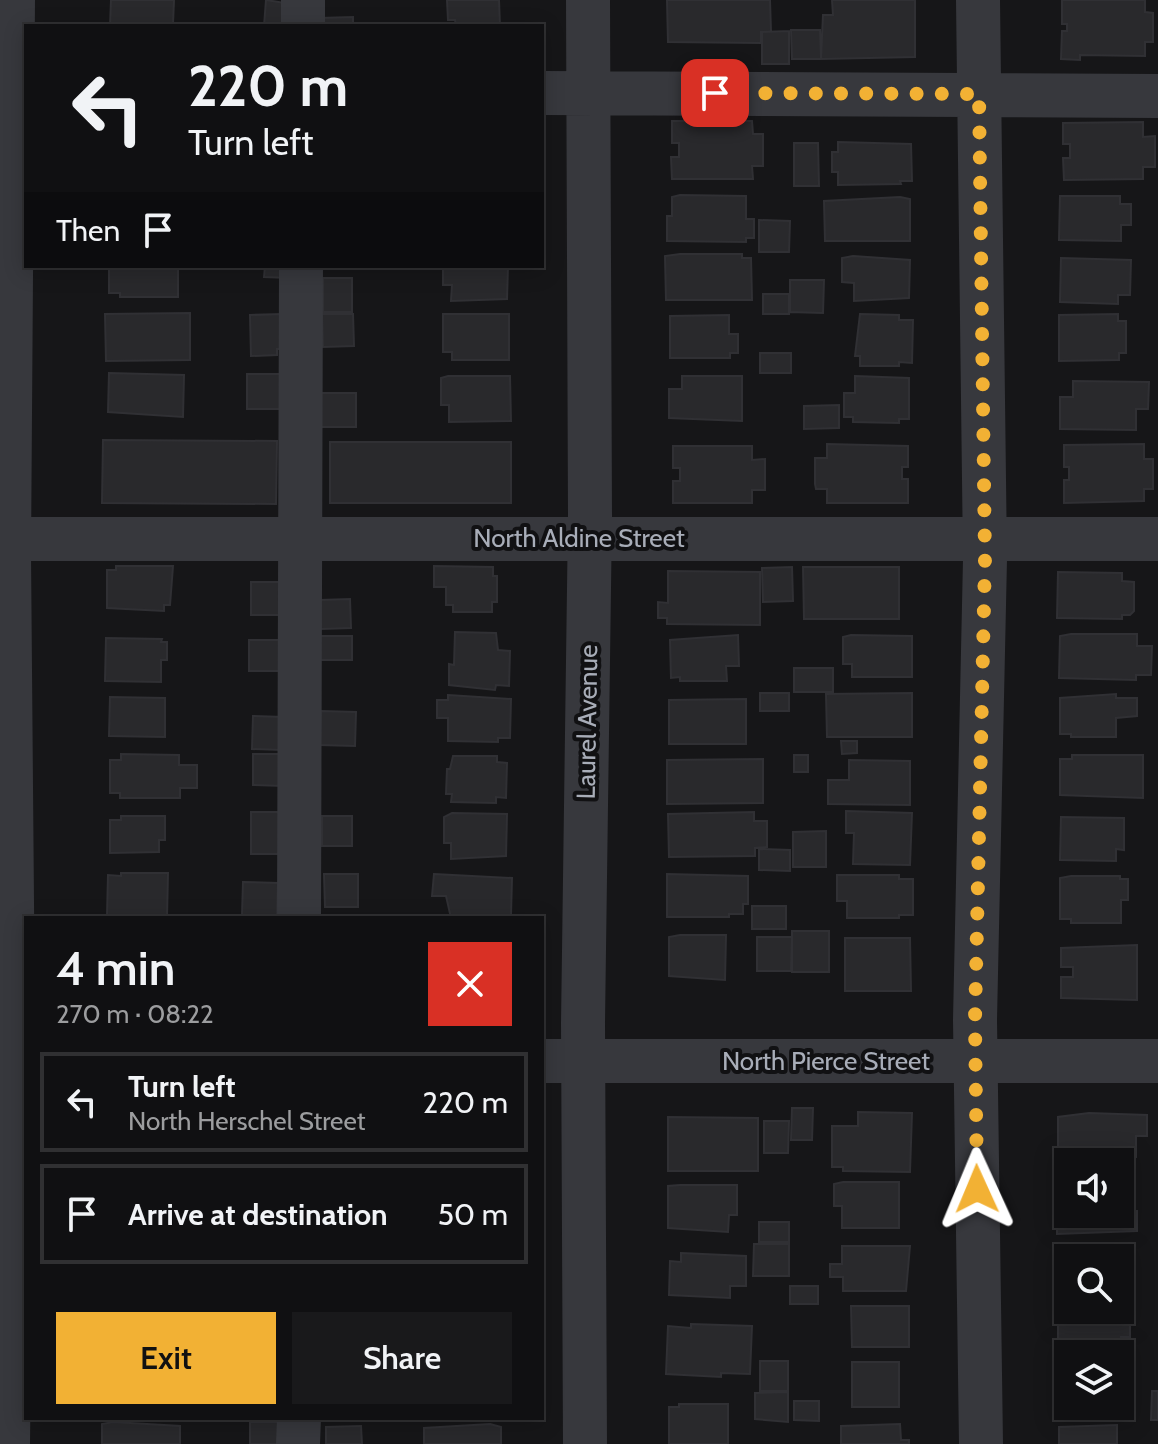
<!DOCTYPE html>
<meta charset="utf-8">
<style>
body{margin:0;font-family:Cabin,sans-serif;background:#19191b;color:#f1f3f6;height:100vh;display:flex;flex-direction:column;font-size:30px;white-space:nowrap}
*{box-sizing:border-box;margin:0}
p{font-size:26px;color:#9c9d9f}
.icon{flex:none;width:44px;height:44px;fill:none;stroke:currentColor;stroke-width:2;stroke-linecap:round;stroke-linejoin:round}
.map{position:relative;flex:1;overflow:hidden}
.sheet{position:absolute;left:24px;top:916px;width:520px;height:504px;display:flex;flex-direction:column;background:#101012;border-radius:0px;box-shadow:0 4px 20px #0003,0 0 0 2px #303032}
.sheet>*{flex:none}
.hud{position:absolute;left:24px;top:24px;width:520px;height:244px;border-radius:0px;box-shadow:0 4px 20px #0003,0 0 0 2px #303032;background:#101012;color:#f1f3f6;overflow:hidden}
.fabs{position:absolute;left:1054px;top:1148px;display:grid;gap:16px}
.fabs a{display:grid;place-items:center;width:80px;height:80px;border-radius:0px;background:#101012;box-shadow:0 4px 20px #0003,0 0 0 2px #303032;font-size:40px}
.pin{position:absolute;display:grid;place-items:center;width:68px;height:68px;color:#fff;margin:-34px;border-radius:16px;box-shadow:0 4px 12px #0006}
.me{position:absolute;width:88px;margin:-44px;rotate:359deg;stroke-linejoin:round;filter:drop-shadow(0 0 6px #0008)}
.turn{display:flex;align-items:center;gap:28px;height:168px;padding:0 32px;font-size:36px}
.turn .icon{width:104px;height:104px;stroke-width:2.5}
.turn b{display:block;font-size:56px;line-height:68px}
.then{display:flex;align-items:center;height:76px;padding:0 32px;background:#0003;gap:16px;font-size:30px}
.round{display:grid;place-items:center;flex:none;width:84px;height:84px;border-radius:0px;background:#19191b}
.overview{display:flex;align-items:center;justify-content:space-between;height:136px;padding:0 32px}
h1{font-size:48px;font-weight:600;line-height:60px}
.cta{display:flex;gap:16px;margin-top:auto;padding:16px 32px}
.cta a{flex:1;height:92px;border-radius:0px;background:#f2b134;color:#111;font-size:32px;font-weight:600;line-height:92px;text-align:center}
.cta a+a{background:#19191b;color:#f1f3f6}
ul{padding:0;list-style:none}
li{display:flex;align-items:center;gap:24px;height:100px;margin:0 16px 12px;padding:0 16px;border:4px solid #303032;border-radius:0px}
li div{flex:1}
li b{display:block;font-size:30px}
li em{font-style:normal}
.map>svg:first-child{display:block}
</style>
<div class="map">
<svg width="1158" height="1444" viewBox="0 0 1158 1444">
<rect width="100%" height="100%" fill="#161618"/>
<!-- building -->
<path fill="#29292c" stroke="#303034" stroke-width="2" d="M111,0H174L173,24L110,26Z
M266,0L285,3V26H264Z
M447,0H499L500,26H456L455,20H448Z
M667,0H770L771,32H761V43L668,42Z
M832,0H915V57L821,59L823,15H833Z
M1062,0H1145V12L1153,13V42H1145V56L1080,55V60L1061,59L1062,31H1067V24H1062Z
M353,17V26H320V18Z
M791,30H820L821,59H792Z
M789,31V64H762V32Z
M672,121H752L753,134H763V166H752L753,179H672L671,157H679V143H672Z
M1143,122V137L1155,136V167H1143V179L1064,180L1063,158H1070V144H1063V123Z
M838,142L911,144L912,181H900L901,184L838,185V172H832V152H838Z
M794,143H818L819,186H794Z
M680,195L746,196V219H754V238H746V242L667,241V216H672V197Z
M1060,196H1120V204H1131V225H1121V241L1059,240Z
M900,197L910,199V241H825L824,201Z
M759,220L790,221L789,252H759Z
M680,254H742V258H751L752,300H666L665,256Z
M853,256L910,260L909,298L854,301V283L842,282V258Z
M1061,258L1131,260L1130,295H1118V304L1060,302Z
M109,266H178V297H120V293H109Z
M265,266H290V278L264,277Z
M443,266H508L507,299L451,301L452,285H443Z
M323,278H352V312H323Z
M790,280H824L823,313L790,312Z
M763,294H789V314H763Z
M190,313V360L106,361L105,314Z
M282,314L283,349H277V355L251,356L250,315Z
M322,314H353L354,346L323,347Z
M443,314H509V360H452V352H443Z
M860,314L899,315V320H913L912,363L899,362V366H860V356H855Z
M1118,314V321H1126V353H1119V360L1059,361V315Z
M729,315V334H738V353H730V358H670V316Z
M760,353H791V373H760Z
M109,373L184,375L183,417L108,412Z
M247,374H281V409H247Z
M448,376H510L511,421L449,422V405H441V378Z
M682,376H742V421L669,418V389H682Z
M855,376L909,378V419H899V423L853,422V417H844V393H855Z
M1073,381L1149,382L1148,409H1136V430L1060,429V397H1073Z
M317,393H356V427H317Z
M839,405V428L804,429V406Z
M103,440L277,441L276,504L102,503Z
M330,442H511V503H330Z
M827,444L908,446V467H902V479H908V503H827V489H816L815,484V458H827Z
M1144,444V459H1153V489H1144V501L1064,503V480H1069V467H1064V445Z
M673,446H752V460L765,459V490H752V503H673V481H680V468H673Z
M116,566H173L170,605H164V611L107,608V570H116Z
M434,566L493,567V576H497V602H492V612H453V605H446V587H434Z
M792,567L793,601L763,602L762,568Z
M803,567H899V619H804Z
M668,571L760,572V625L667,624V618H658V602L668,603Z
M1058,572L1122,573V581L1134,582V611L1130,615H1122V619L1057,618Z
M251,582H285V615H251Z
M350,599L351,628L321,629L320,600Z
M455,632L496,633L498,650L510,651L509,686L496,685L495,690L449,685V664L454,665Z
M1071,634H1137V646H1152L1151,675H1136V680L1059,678L1060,636Z
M738,635L739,666H726L727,681H680V677L671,678L670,640Z
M851,635L912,636V677H852V664H843V637Z
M320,636H352V660H320Z
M106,638L162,639L161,642H167V660H161V682L105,681Z
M249,640H283V671H249Z
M794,668H833V692H794Z
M760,693H789V711H760Z
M912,693V737H827L826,694Z
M1116,694V698H1137V716L1116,718V737H1071V734H1060V698Z
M448,695L511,699L510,738H498V742L448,741V718H437V700H448Z
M110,697L165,698V737L109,736Z
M746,699V744H669V700Z
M321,711L356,712L355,746L320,745Z
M253,716L283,717L282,750L252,749Z
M841,741H857V753L842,754Z
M121,754L179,755V765H197V788H180V798H120V793H110V760H121Z
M253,754H283V786L253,785Z
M794,755H808V772H794Z
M1072,755H1143V798L1060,795V759H1072Z
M453,756H497V762L507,763L506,798L496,797V803L451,802L452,794H446L447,769H450Z
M763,759V803L667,804V760Z
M849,760L910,761V805L828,804V780H849Z
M846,811L912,813L910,865L853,864L854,833H846Z
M251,812H283L284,854H251Z
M754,812V821H767V847L755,848V856L669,857L668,814Z
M452,813L507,814L506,856L451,859V843H444V817Z
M121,816H165V840H159V852L110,853V820H121Z
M322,816H352V846H322Z
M1061,817L1124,818V850L1116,849V861L1060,860Z
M826,831V867H793V832Z
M759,849L790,850V871L759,870Z
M121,873H168L167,917L107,916L108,875L121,876Z
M324,874H358V907H325Z
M434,874L512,878L511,915L451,918L446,896H432Z
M667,874L748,876V904H743V914H729V917H667Z
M837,875H899V879H913V915H899V918H847V901H837Z
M1071,876H1120V879H1128V900H1121V923H1071V919H1060V878Z
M243,882L278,883L277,916L242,915Z
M752,906H786V929H752Z
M792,931H829V972H792Z
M680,935H726L725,980L669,976V937Z
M757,937H792L791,971H757Z
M845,938H910L911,991H845Z
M1137,945V1000L1061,998V977H1073V967H1061V948Z
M792,1108H813L812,1140H791Z
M858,1112L912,1113L910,1172L843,1171V1167H832V1126H858Z
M1089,1113L1147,1115V1136H1136V1157L1058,1156V1117Z
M668,1117L758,1118V1171H668Z
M764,1121H789L788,1153H764Z
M843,1182H899V1228H842V1206H834V1184Z
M680,1185H737V1215H729L728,1232L668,1228V1186Z
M1057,1211L1120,1214V1211H1137V1231L1057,1234Z
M759,1222H789V1242H759Z
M754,1244H789V1276H753Z
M842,1246H910L906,1291H843V1277H830V1264H842Z
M1071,1248H1131V1292H1120V1258H1068V1281H1055V1253H1071Z
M681,1253L746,1256V1286H730V1298L669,1295L670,1261L681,1262Z
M790,1286H818V1304H790Z
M851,1306H909V1347H852Z
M1058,1306H1068V1310L1130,1308V1337H1121V1350L1058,1351Z
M691,1324L752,1326L750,1374L721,1373V1377L666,1374L668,1326L691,1328Z
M760,1361H788V1391H760Z
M852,1362H899V1407H852Z
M1059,1364H1068V1406H1120L1122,1365L1121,1411L1058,1409Z
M1152,1391H1158V1420H1151Z
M788,1392V1422L755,1419V1393Z
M794,1401H819V1421L794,1420Z
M679,1404H728V1444H669V1407H679Z
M113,1422L180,1426V1444H102V1424Z
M250,1422H286V1444H250Z
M490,1424L501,1427V1444H424V1428Z
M900,1424L901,1440H909V1444H841V1426Z
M1117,1425V1444H1059V1427Z
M361,1426L362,1444H326V1427Z"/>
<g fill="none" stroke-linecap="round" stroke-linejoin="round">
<!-- minor -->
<path stroke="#37383d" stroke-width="44" d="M978,0L985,559L975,1020L981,1444
M303,26V0
M542,93L1158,96
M0,539H1158
M299,918L301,266
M542,1061H1158
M8,1444L13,1018L9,553L13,0
M298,1444L299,1418
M585,1444L583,1023L590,516L588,0"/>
</g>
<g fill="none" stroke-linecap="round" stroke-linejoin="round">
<!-- route -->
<path stroke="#f2b134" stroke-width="14" stroke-dasharray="0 25.2" d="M715,93L979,94L985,559L975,1020L977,1189"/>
</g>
<g text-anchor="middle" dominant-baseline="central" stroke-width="8" stroke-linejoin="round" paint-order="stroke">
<!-- street labels -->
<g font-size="26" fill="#a8adb8" stroke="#111113">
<text x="579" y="538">North Aldine Street</text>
<text transform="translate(587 722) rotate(-89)">Laurel Avenue</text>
<text x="826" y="1061">North Pierce Street</text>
</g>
</g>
</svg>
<div class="fabs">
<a><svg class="icon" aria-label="sound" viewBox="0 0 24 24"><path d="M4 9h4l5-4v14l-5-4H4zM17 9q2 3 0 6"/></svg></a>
<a><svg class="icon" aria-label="search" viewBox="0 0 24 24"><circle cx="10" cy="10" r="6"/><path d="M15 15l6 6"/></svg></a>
<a><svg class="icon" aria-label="layers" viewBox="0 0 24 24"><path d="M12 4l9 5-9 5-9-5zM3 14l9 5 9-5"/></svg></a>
</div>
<div class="pin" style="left:715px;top:93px;background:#d93025"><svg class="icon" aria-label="arrive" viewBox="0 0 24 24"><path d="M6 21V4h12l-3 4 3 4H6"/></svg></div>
<svg class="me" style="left:977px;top:1189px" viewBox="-20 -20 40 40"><path d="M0-17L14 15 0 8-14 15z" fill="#f2b134" stroke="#fff" stroke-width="4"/></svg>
<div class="hud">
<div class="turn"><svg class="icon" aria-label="left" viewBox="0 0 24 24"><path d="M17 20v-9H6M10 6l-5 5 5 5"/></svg><div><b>220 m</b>Turn left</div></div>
<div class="then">Then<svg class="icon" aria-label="arrive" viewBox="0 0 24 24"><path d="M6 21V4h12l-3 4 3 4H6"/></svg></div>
</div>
<section class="sheet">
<div class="overview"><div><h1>4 min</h1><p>270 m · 08:22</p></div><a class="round" style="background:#d93025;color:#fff"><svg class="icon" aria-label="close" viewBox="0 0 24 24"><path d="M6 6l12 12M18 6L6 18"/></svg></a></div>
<ul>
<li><svg class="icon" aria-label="left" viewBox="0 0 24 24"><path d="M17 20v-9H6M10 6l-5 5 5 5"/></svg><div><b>Turn left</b><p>North Herschel Street</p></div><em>220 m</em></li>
<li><svg class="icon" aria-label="arrive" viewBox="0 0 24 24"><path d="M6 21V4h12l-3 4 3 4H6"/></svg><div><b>Arrive at destination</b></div><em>50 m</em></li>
</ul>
<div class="cta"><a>Exit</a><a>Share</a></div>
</section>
</div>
